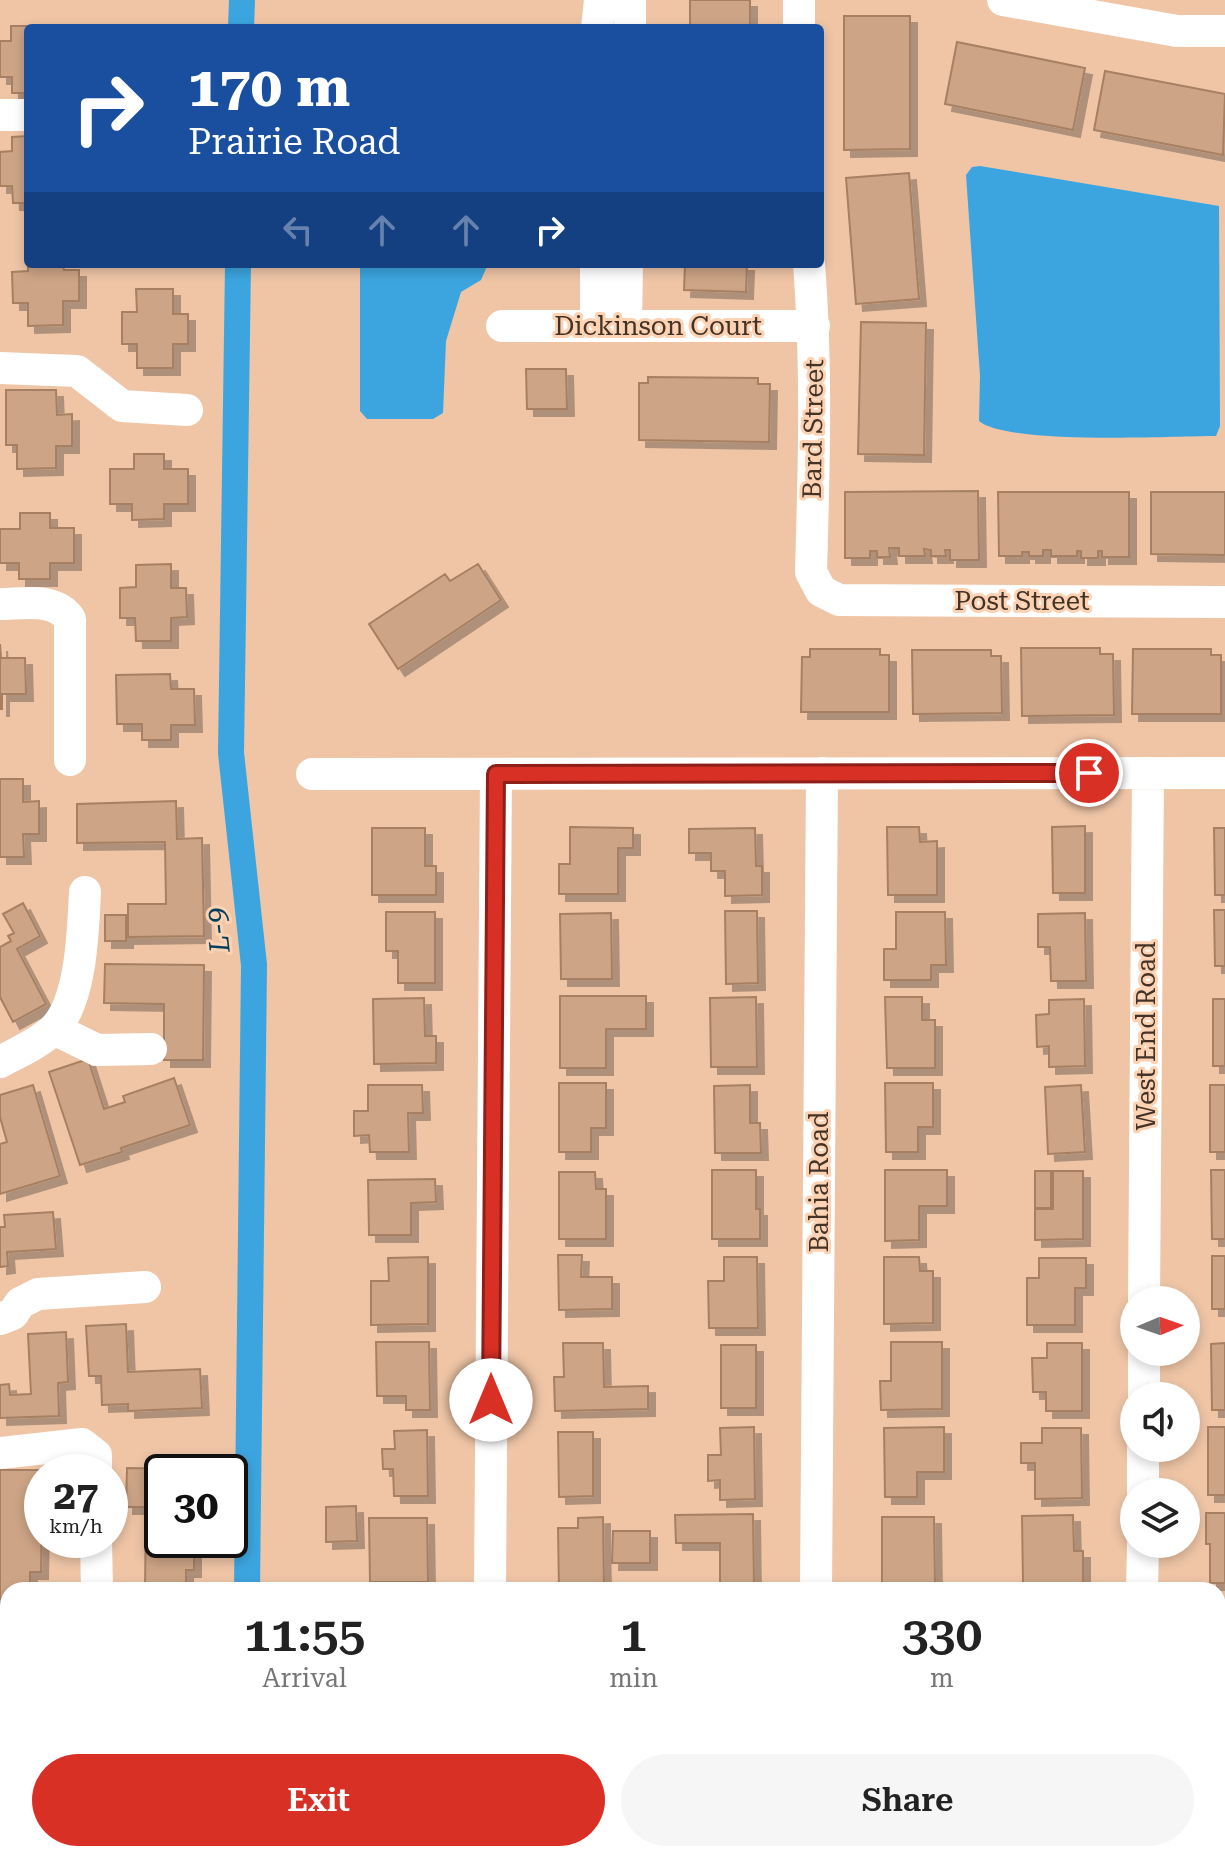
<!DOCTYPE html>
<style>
body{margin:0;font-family:"Roboto Serif",serif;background:#f6f6f6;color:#222;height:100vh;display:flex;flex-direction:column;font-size:30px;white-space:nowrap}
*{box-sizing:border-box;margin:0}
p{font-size:26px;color:#767676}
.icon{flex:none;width:44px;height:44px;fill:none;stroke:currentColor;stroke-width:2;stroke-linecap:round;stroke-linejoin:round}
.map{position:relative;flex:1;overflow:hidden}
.details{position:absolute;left:0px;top:1582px;width:1226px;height:280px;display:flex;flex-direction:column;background:#fff;border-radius:24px 24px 0 0;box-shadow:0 4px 12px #0003}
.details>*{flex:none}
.guide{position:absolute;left:24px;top:24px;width:800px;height:244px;border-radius:8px;box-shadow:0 4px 12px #0003;background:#1a4fa0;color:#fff;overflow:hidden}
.needle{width:52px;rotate:88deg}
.buttons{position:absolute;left:1120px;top:1286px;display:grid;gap:16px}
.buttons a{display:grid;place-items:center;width:80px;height:80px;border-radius:50%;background:#fff;box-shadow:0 4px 12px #0003;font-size:40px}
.speed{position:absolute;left:24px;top:1454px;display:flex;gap:16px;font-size:40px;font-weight:700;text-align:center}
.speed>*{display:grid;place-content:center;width:104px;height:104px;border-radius:50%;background:#fff;box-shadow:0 4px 12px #0003;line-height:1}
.speed small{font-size:20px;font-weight:400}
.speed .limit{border:4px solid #111;border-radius:12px;background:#fff;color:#111}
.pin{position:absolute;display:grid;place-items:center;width:68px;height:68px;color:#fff;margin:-34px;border:4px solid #fff;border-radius:50%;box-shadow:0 2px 8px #0007}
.me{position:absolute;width:88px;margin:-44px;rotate:0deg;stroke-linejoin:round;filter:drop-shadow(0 0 6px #0008)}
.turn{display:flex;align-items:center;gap:28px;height:168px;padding:0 32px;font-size:36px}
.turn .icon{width:104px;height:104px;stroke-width:2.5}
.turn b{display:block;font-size:56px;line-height:68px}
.lanes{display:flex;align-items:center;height:76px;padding:0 32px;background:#0003;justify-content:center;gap:40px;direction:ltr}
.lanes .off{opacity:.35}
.eta{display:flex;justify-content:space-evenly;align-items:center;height:136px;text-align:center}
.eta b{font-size:48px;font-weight:600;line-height:56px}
.action{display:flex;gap:16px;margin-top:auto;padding:16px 32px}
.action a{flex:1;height:92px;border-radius:48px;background:#d93025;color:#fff;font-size:32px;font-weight:600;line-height:92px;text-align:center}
.action a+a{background:#f6f6f6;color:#222}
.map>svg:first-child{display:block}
</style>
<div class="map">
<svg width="1225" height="1862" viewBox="0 0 1225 1862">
<defs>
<filter id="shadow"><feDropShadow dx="7" dy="7" stdDeviation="0" flood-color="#0004"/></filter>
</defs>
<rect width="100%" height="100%" fill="#efc5a6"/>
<!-- water -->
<path fill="#3ca5df" d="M980,166L1219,206L1220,426L1216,436C1171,436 1007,445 979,421L980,376L966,175L972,167Z
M360,264H488L481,280L461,292L446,341L443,413L433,419H367L360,411Z"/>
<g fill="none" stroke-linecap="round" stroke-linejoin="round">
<!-- canal -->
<path stroke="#3ca5df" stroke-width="26" d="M241,28L242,0
M238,264L231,753L254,965L247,1590
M243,1862V1854"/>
</g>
<!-- building -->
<path fill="#cda486" stroke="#a78063" stroke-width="2" filter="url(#shadow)" d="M690,0H750V28H690Z
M844,16H910V149L844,150Z
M11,26H44V28H28V93H12V77H0V41H11Z
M957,42L1085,68L1073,130L945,104Z
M1105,71L1225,94L1223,155L1094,130Z
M28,136V203H13L12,186H0V152L12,151V137Z
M909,173L919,299L856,304L846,178Z
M28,264H63L64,270H79V301H63V325L28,326V303H13L12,272L28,271Z
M685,264H747L746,292L684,290Z
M136,289H173V314H188V344H173V368H137V344H122V312H137Z
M861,322L926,323L924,455L858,454Z
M526,369H566L567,409H527Z
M648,377L758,378V384H770L769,442L639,440V383H648Z
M6,390H56L57,415L72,414V446H56V468L17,469V445H6Z
M134,454H164V469H188V504H164V519L132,520V504H110V469H134Z
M978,491L979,560H950V550H945L946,556H931V550L924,549L925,556H899V548H889L890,557H877V551H870V558H845V492Z
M998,492H1129V557H1102V551H1098V558H1081V551H1077V556H1051V550H1043V556H1029V552H1022V556H999Z
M1151,492H1225V555L1151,554Z
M20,513H50V528H74V563H50V579H19V563H0V529H20Z
M171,564V588H186L187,617L171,618V641H136L135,618H120V588L136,587V565Z
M478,564L501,600L398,669L369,624L445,574L450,581Z
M0,644L1,658H25L26,694H2V709H0Z
M1021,648H1100V654H1113L1114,715L1022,716Z
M810,649H880V655H889V712H801L802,657H810Z
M1133,649H1211V655H1221V714H1132Z
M912,650H991V656H1001L1002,713L913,714Z
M170,674L171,689H194L195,725H171V740H142V724H117L116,675Z
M0,779H23V802L39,801V834H23L24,857H0Z
M176,801L177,839L202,838L204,936L128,937V904H166L165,842L77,843V804Z
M1085,826V893H1053L1052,827Z
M570,827L633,828V848H618V894H559V864H570Z
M887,827H919L920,842L937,841V895H888Z
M372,828H425V866H436V895H372Z
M755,828L756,866H762V895L725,896V871H711V853H689V829Z
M1214,828H1225V895H1215Z
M23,903L40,936L17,949L46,1004L13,1022L0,997V947L11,941L8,936L14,933L3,914Z
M1214,910H1225V966H1215Z
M725,911H757L758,983L726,984Z
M386,912H435V983H398V951H386Z
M896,912H945L946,965H931V980H884V949H896Z
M611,913L612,979H561L560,914Z
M1085,913L1086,981H1051L1050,947H1038V914Z
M105,915H126V941H105Z
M105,964L204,965L203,1060H164V1004L104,1003Z
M560,996H646V1029H606V1068H560Z
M756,997L757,1067H711L710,998Z
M885,997H922V1020H935V1068H887Z
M424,998L425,1036H436V1063L374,1064L373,999Z
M1084,999L1085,1066L1049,1067V1046L1037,1047L1036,1015L1049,1014V1000Z
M1213,999H1225V1066H1213Z
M88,1059L104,1109L125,1102L123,1096L174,1078L190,1125L121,1148L122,1152L80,1165L49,1072Z
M559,1083H606V1128H591V1152H559Z
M885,1083H933V1127H918V1152H886Z
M33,1085L60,1176L0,1194V1144L7,1142L0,1117V1095Z
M368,1085H422L423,1113H408L409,1152H370L369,1135L354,1136V1111H368Z
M750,1085V1123H760L761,1153H715L714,1086Z
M1081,1085L1085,1152L1048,1154L1045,1087Z
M1210,1085H1225V1152H1210Z
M712,1170H756V1209H760V1239H712Z
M885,1170H947V1206H919V1240L885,1241Z
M1211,1170H1225V1239H1212Z
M1035,1171H1051V1208H1035Z
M1053,1171H1083V1239L1035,1240V1209H1053Z
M559,1172H595L596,1189H606V1239H559Z
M435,1179L436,1202L411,1203V1235H369L368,1180Z
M53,1212L56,1249L7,1252L8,1266L0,1267V1227H5L4,1215Z
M558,1255H582L581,1277H612V1309L559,1310Z
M1212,1256H1225V1309H1212Z
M428,1257V1324L371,1325V1281H389L388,1258Z
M724,1257H757L758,1328H709L708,1281H724Z
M884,1257H919L920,1271H933V1323L884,1324Z
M1039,1258H1086V1288H1075V1325H1027V1278H1039Z
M126,1324L128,1372L200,1369L202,1408L128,1411V1404L102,1405L101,1376H89L86,1326Z
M66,1332L68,1382L58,1383L59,1416L0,1418V1385L9,1384L10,1395L31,1394L28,1334Z
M376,1342H429L430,1410H406V1396H377Z
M891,1342H942V1409L881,1410L880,1381H891Z
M563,1343H603L604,1387L648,1386V1409L555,1411L554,1377H564Z
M1047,1343H1082V1411H1046V1392H1033L1032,1358H1047Z
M1225,1343V1410H1212L1211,1344Z
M721,1345H756V1408H721Z
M754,1427L755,1499L720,1500V1480L708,1481V1455H721L720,1428Z
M944,1427V1472H917V1497H885L884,1428Z
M1208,1427H1225V1495H1208Z
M1042,1428H1081L1082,1498L1035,1499V1463H1021V1443H1042Z
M427,1430L428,1496H394L393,1469H383L382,1449H395L394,1431Z
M558,1432H593V1496L559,1497Z
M127,1468L178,1469V1472H162V1540H194V1570H186V1590H145L146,1507H126Z
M0,1470H43L41,1572H30V1590H8V1623H0Z
M356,1506L357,1541L326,1542V1507Z
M1206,1513H1225V1583H1210V1544H1206Z
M753,1514L754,1586H720V1543H676L675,1515Z
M1073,1515L1074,1551H1083V1583H1023L1022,1516Z
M603,1517L604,1590H559L558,1528H578V1518Z
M882,1517H934L935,1585H882Z
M369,1518H427L428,1582H370Z
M613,1531H650V1563H612Z
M1225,1599V1670H1218V1600Z
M0,1648H8V1697H0Z
M1218,1689H1225V1755H1218Z
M1218,1771H1225V1841H1218Z
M0,1830H8L9,1862H0Z
M111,1854H158L157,1862H110Z
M560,1854H615L620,1862H564Z
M927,1857V1862H878V1858Z"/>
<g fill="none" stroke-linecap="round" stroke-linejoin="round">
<!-- minor -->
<path stroke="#fff" stroke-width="32" d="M1003,0L1177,31H1225
M597,28L600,0
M630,28V0
M799,28V0
M0,115H28
M809,264C817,367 814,469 811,572L821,591L839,600L1225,602
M502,326H814
M596,326V264
M626,326L627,264
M0,368L77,371L122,406L187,410
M0,604C24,604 55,597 70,619V760
M312,774L1225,773
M54,1029L97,1050L151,1049
M0,1062C17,1053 39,1043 53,1030C82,1002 83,929 85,892
M1144,1300L1148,773
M0,1319L13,1314L20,1303L38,1294L145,1287
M1144,1396V1352
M0,1453L82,1444L96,1455V1472
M1143,1492V1448
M96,1540L97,1590
M490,1590L496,774
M816,1590L822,773
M1142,1590L1143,1544
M492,1854L493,1862
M63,1862L64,1854
M814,1862V1854
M1140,1862V1854"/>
</g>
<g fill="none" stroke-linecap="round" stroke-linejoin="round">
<!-- route casing -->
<g stroke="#8d1f18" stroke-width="20">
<path id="route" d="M491,1400L496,774L1089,773"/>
</g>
<!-- route -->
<use href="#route" stroke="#d93025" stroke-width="14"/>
</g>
<g text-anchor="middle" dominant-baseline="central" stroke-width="6" stroke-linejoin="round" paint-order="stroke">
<!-- street labels -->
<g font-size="26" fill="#433327" stroke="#fcd2b3">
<text x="658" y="326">Dickinson Court</text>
<text transform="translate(813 429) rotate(-89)">Bard Street</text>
<text x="1022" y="601">Post Street</text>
<text transform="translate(1146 1036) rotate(-90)">West End Road</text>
<text transform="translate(819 1182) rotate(-90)">Bahia Road</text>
</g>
<!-- water labels -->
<g font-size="28" font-style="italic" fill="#003e5b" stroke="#fcd2b3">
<text transform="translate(218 930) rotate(-96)">L-9</text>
</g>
</g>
</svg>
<div class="buttons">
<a><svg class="needle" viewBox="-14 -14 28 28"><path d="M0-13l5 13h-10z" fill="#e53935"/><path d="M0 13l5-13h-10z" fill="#767676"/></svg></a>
<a><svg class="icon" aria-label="sound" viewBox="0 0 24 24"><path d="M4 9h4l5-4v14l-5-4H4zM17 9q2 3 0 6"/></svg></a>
<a><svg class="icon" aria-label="layers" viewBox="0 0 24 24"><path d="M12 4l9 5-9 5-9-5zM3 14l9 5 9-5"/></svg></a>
</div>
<div class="speed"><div>27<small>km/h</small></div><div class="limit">30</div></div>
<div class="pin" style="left:1089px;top:773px;background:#d93025"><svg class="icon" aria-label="arrive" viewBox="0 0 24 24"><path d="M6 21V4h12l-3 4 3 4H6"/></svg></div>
<svg class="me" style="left:491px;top:1400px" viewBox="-20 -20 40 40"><circle r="19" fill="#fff"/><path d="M0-13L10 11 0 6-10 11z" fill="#d93025"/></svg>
<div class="guide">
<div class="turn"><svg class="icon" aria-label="right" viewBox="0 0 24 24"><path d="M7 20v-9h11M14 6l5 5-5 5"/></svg><div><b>170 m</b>Prairie Road</div></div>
<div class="lanes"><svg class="icon off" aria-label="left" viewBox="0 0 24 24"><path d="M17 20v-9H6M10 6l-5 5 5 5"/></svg><svg class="icon off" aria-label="ahead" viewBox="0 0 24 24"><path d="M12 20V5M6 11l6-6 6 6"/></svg><svg class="icon off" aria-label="ahead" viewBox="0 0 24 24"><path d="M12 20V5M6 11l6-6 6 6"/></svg><svg class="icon" aria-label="right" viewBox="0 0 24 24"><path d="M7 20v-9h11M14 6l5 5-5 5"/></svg></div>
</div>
<section class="details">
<div class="eta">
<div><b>11:55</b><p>Arrival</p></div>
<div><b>1</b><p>min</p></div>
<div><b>330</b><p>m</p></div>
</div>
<div class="action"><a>Exit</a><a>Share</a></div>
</section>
</div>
